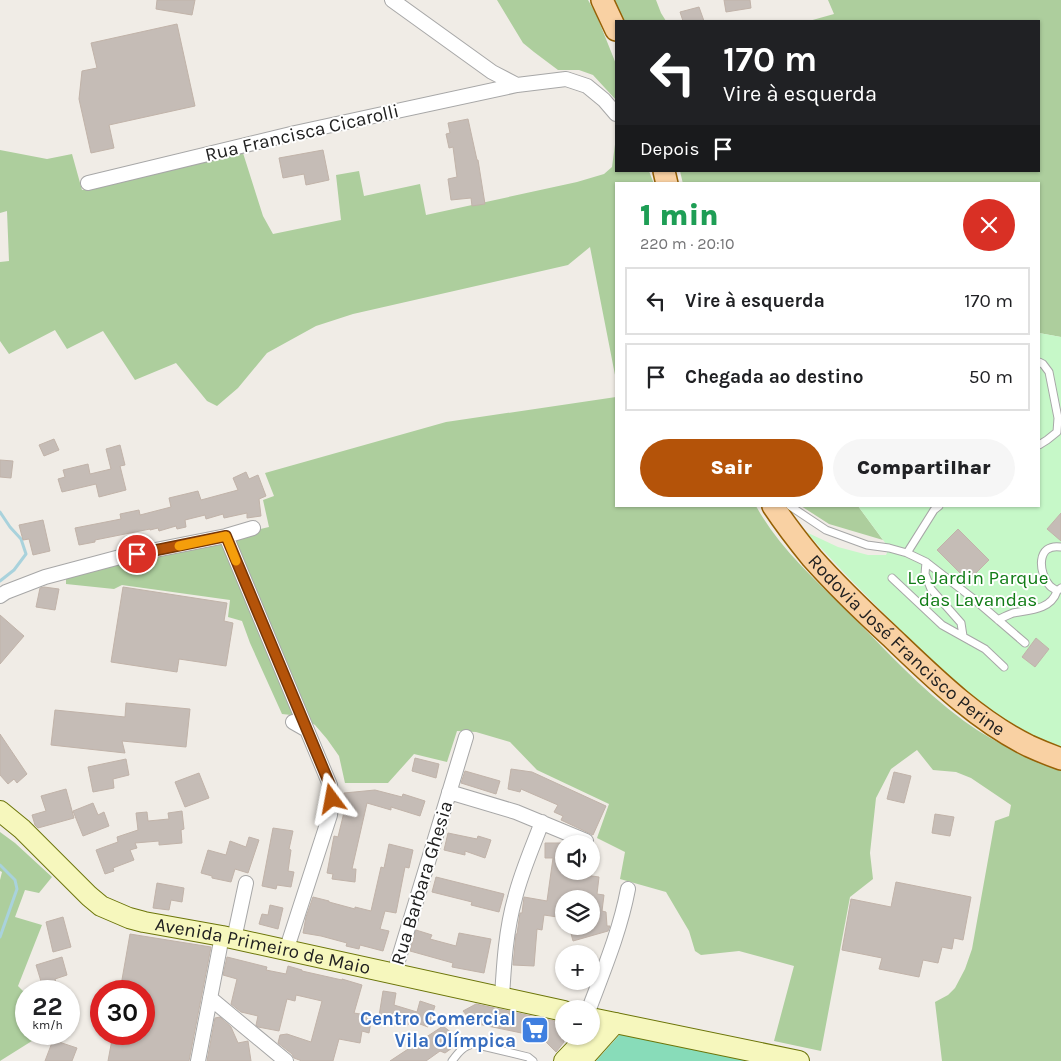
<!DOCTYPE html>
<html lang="pt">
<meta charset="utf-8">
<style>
body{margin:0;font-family:Karla,sans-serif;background:#f6f6f6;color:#202124;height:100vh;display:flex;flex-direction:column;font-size:19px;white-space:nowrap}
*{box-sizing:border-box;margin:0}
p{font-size:16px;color:#757577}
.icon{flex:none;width:28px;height:28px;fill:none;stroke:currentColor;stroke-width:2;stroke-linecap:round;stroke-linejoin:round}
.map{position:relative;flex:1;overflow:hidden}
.details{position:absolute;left:615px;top:182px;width:425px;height:325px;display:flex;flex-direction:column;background:#fff;border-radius:0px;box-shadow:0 1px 4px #0004}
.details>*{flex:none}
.guide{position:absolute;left:615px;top:20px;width:425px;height:152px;border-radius:0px;box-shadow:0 1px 4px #0004;background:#202124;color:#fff;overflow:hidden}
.buttons{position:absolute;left:555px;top:835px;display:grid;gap:10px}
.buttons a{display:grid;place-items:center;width:45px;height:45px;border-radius:50%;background:#fff;box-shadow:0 1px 4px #0004;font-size:25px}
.speed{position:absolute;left:15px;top:980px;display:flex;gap:10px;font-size:25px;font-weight:700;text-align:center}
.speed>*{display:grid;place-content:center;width:65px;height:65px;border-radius:50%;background:#fff;box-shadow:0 1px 4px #0004;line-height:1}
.speed small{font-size:12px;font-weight:400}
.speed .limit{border:8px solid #d22;background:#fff;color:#111}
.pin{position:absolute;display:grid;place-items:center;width:42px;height:42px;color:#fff;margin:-21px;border:2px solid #fff;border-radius:50%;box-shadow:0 1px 5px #0007}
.me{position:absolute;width:55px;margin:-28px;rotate:347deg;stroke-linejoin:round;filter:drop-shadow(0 0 4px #0008)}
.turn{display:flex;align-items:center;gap:18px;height:105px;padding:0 25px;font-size:22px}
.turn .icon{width:65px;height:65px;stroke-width:2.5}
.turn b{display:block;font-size:35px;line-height:42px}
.then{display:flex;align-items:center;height:48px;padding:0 25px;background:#0003;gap:10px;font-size:19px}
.round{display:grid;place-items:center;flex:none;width:52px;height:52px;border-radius:26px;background:#f6f6f6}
.head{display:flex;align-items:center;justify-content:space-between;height:85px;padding:0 25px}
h1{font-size:30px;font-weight:800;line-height:38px;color:#1e9e55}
.primary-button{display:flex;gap:10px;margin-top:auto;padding:10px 25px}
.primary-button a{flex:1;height:58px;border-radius:30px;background:#b45309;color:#fff;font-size:20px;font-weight:800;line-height:58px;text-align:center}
.primary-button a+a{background:#f6f6f6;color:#202124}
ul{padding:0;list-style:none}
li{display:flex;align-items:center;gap:15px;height:68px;margin:0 10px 8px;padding:0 15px;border:2px solid #e0e0e0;border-radius:0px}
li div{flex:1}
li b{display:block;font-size:19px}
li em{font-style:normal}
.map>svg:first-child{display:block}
</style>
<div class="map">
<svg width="1061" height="1061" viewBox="0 0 1061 1061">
<rect width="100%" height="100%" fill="#f0ece6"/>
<!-- forest -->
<path fill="#adce9d" d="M497,0H588L596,14L616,64V100L593,75L579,70H558L534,52L523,43Z
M614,0H656L661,13L666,21H624Z
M828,0H1061V337L1039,333V184H683L680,171H1039V21H809L834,14Z
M616,137V171H649L654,184H616V380L590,247L568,265L353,314L316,326L267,353L238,388L217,406L207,401L176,363L135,380L103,331L67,349L55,330L9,354L0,341V262L9,261L7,211L0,213V150L47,159L72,154L82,190L243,153L263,216L273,234L341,220L336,175L359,171L364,196L420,184L426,215L577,182L604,174L612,167Z
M616,397V506H756C778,546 813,578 845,609C883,647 920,689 964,721C994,743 1027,757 1061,771V1061H942L935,1002L948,995L955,988L965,969L972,949L995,821L1009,816L1011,805L971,778L956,772L933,770L917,750L891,769L876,798L870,853L873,879L850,897L821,1051L774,1041L794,966L739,951L701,955L695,951L689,931L666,892L620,879L625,852L597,838L609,804L537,770L510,742L476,732L457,731L447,762L414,754L388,783H345L339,756L327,739L315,725L300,716L282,714L250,643L242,621L228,617L230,600L122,585L114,589L66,584V577L109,564L269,527L263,500L274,496L265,473L446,422Z
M801,506H858L883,540L829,524Z
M0,832L15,843L52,877L39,893L25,890L15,917L42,925L18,986L26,994V1034H43L0,1061V880L2,872L0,871Z"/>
<!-- park -->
<path fill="#c6f8c8" d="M1039,333L1061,337V750L1013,726L969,694L932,662L848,577L806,532L838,547L868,555H886L889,548L858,506H1039Z"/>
<!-- pitch -->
<path fill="#88dcb9" d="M622,1032L751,1061H596Z"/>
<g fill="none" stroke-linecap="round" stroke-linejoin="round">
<!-- stream -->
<path stroke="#a9d2dc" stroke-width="3" d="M0,512L10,527L21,539L26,554L14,570L0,581
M0,865L15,880L17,889L0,937"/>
</g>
<!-- building -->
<path fill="#c5bcb6" stroke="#c1b3a9" d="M157,0H195L192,15L156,9Z
M724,0H750L751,8L726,12Z
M699,7L704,21H683L680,12Z
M177,24L195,106L109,125L114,148L91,153L79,99L82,71L97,68L91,43Z
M468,119L477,160H478L485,204L472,206L471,198L451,200L448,179L457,177L453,147L449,148L446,134L450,133L448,123Z
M323,150L329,180L306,185L304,174L283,178L279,158Z
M54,439L59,450L44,456L39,445Z
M120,445L125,465L120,466L126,490L99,497L96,484L62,492L58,479L65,477L63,470L88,464L90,474L111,469L106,449Z
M0,460L13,461L11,478L0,477Z
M246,472L249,479L258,475L266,496L259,499L261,516L247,518V513L224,518L223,514L206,519L205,515L185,520L186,527L177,529L176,526L159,531L158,528L150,530V529L95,540V542L79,545L75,528L121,519L120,514L139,510L140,515L171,507L169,498L198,491L201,500L238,490L233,478Z
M1061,513V541L1047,529Z
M43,520L50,551L33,555L29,539L23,540L19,525Z
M958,529L989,560L968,581L937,550Z
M44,587L59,589L55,610L36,607L40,588Z
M123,587L227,603L224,621L233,623L226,666L179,659L177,672L111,662Z
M0,615L24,636L0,664Z
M1036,638L1049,649L1035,667L1022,657Z
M126,703L190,709L186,747L122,741L125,753L51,745L55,710L125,717Z
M0,734L27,774L17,783L14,779L8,784L0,775Z
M415,758L439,764L436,778L412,771Z
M126,759L129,775L113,779L114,788L93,792L88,767Z
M511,769L532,772L606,806L593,835L561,820L563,816L554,812L558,805L521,789L520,792L508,789Z
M465,771L500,781L496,794L461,783Z
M894,772L911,776L904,803L887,799Z
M199,773L209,798L185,807L175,782Z
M66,789L74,818L38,828L35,825L32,815L46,811L41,796Z
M375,790L402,797L403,794L425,801L420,816L391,807V810L367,803L352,869H356L355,882L332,879L333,874L327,873L334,836L338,837L346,804L344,793Z
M93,803L98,815L104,812L109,826L83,836L73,811Z
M182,811L184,829L181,830L182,843L159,845V841L135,843L137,848L130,850L134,860L113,868L114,871L105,874L96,850L118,842L117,837L138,830L136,813L147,812L148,821L169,819L168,813Z
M935,814L954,817L950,836L932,833Z
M273,828L293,831L289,849L291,850L288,871L294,872L291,887L277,885L276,889L262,886Z
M448,833L477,839L478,836L491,840L485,858L465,851V855L444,850Z
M249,837L259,840L248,873L235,869L231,882L212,878V876L201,873L208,850L226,855L230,841L246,847Z
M545,843H564V872L599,877L597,894L604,895L602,911L606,912L607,926H610L608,931L573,941L569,926H591V899H564V918L544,915L542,930L537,929L534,966L513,965L516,934H517L520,913H522L524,897L547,901L553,858H545Z
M389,844L413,850L409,868L405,867L396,913L385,911L380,929L389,931L383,951L360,945L359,949L346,946L347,943L321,936L303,933L306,917L313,897L329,901V902L355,909V907L371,911L381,867L384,868Z
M436,877L504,894L499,912L471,905L472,902L432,892Z
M896,882L971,897L963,940L954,938L952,949L942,947L938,963L923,960L919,977L879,969L882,958L842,950L851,899L891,907Z
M157,883L184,888L182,902L171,900L169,910L153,908Z
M270,905L283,908L278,929L259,924L262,914L268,915Z
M63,917L71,947L53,952L46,922Z
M416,930L432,935L430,939L456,946L459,933L491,939L484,973L452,967L453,963L410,951Z
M130,934L211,947L189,1061H108L113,1034H144V991H120Z
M62,957L67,975L55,979L58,990L52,991H44L36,965Z
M227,957L267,967L266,970L286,974L288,966L302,970V971L342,980V979L362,985L354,1013L372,1016L369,1033L362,1031L360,1043L339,1039L333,1061H302L294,1058L292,1054L278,1043L280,1035L287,1034L311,1042L322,1001L296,995L295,1001L287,999L279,1031L258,1027L256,1025L258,1016L241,1012L231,1004L237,979L223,975Z
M383,991L396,993L394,1005L417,1012L420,1001L435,1006L428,1027L409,1020L408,1025L399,1022L400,1019L379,1016Z
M476,1004L564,1023V1042L556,1052L541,1037L473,1023L463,1011Z
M220,1017L231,1027L238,1043L248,1041L251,1061H207L215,1018Z
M443,1026L462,1041L445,1053L440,1051L426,1061H390Z
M53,1040L77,1048L72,1061H45Z"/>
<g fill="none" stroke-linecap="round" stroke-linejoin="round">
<!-- lane casing -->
<g stroke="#a7a7a7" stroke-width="9">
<path id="lane" d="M1039,362L1043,364L1049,372L1058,418L1057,432L1047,440L1039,445
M790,506L826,530L867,545L889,548L907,553L926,562L975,600L1025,643
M907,553L934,510L939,506
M926,562L925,574L931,589L961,623L963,636
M892,578L942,625L985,649L1004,667
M1057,591C1055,589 1052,588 1050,586C1038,573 1036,543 1061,547
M998,620C1003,617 1008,615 1013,613C1029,610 1051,610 1057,591L1061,588
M452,1061C458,1053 464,1045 474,1044L528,1057L533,1061"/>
</g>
<!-- street casing -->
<g stroke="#a7a7a7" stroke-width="16">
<path id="street" d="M392,0L492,72L517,85L566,79L587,86L604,100L616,114
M88,183L295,133L517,85
M226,536L307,730
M0,596L6,592L45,577L120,557L226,536L253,528
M449,792L516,812L586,841
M234,939L246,883
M286,951L330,815L332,799L330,785L307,730L293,722
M394,974L466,737
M502,997C504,963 506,930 515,898C521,873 533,846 542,822
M210,998L286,1061
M589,1009C604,969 620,931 628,889
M198,1061L222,936"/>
</g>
<!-- secondary casing -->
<g stroke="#6c7509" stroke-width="22">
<g id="secondary">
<path id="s1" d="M0,811L22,829L89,896L101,906L129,918L144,922L222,936L564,1011"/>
<path d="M591,1018L799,1061"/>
<path d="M564,1061L586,1038"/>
<path d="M581,1061L615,1023"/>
</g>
</g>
<!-- primary casing -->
<g stroke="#966105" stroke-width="24">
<g id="primary">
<path d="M602,0L616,30"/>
<path d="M664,171L667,184"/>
<path id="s2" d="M773,506C785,524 798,541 812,558C836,585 863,611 890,636C932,676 976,720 1029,746C1040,751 1050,755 1061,759"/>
</g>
</g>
<!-- lane -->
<use href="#lane" stroke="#fff" stroke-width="7"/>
<!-- street -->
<use href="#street" stroke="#fff" stroke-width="14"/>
<!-- secondary -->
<use href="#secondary" stroke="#f6f7bd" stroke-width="20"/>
<!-- primary -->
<use href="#primary" stroke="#f9d1a3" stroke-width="21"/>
</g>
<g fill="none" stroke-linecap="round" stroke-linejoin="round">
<!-- route casing -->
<g stroke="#753606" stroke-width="12">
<path id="route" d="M137,554L226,536L330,785L332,799"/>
</g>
<!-- route -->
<use href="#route" stroke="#b45309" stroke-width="9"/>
<!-- slow -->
<path stroke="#f59e0b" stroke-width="9" d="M179,546L226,536L236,561"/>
</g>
<!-- icons -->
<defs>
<g id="supermarket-square" transform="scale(1.4375)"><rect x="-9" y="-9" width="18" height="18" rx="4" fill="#3f7fe0" stroke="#fff"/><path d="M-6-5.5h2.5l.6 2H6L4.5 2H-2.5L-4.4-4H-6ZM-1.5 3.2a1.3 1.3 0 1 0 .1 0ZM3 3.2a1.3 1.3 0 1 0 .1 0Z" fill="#fff"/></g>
</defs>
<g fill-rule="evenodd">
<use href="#supermarket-square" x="535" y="1030"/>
</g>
<g text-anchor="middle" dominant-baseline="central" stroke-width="4" stroke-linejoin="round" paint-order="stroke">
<!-- street labels -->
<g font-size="19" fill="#202020" stroke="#fff">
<text transform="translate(302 133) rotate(-13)">Rua Francisca Cicarolli</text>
<text stroke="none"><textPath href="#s2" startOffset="194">Rodovia José Francisco Perine</textPath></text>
<text transform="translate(422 883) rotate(-73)">Rua Barbara Ghesia</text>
<text stroke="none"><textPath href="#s1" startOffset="306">Avenida Primeiro de Maio</textPath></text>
</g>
<!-- park labels -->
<g font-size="19" fill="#107c15" stroke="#fff">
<text x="978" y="578">Le Jardin Parque<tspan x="978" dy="22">das Lavandas</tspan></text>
</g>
<!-- shop labels -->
<g font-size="19" font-weight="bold" fill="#366cbe" stroke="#fff" text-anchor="end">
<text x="516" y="1019">Centro Comercial<tspan x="516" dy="22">Vila Olímpica</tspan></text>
</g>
</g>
</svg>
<div class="buttons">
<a><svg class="icon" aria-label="sound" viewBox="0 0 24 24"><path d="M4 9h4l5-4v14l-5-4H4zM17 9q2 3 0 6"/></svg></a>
<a><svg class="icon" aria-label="layers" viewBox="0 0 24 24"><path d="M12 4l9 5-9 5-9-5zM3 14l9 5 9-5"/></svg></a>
<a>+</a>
<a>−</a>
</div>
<div class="speed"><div>22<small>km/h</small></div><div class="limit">30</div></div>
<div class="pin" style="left:137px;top:554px;background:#d93025"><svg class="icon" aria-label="arrive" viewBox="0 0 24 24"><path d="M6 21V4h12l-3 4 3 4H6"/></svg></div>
<svg class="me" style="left:332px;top:799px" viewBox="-20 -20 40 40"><path d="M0-17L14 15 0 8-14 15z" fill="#b45309" stroke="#fff" stroke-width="4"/></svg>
<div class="guide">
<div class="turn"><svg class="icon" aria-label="left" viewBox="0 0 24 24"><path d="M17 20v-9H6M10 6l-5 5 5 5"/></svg><div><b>170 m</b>Vire à esquerda</div></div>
<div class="then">Depois<svg class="icon" aria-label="arrive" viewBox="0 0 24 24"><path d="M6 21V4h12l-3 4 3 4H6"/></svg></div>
</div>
<section class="details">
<div class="head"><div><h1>1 min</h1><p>220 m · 20:10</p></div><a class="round" style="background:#d93025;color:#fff"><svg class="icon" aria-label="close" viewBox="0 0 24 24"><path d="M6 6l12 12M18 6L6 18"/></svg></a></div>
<ul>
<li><svg class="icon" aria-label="left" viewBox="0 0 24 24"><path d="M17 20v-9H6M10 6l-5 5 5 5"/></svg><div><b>Vire à esquerda</b></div><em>170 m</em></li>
<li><svg class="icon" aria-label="arrive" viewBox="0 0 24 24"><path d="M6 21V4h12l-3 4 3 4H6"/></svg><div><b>Chegada ao destino</b></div><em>50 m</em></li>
</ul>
<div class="primary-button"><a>Sair</a><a>Compartilhar</a></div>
</section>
</div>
